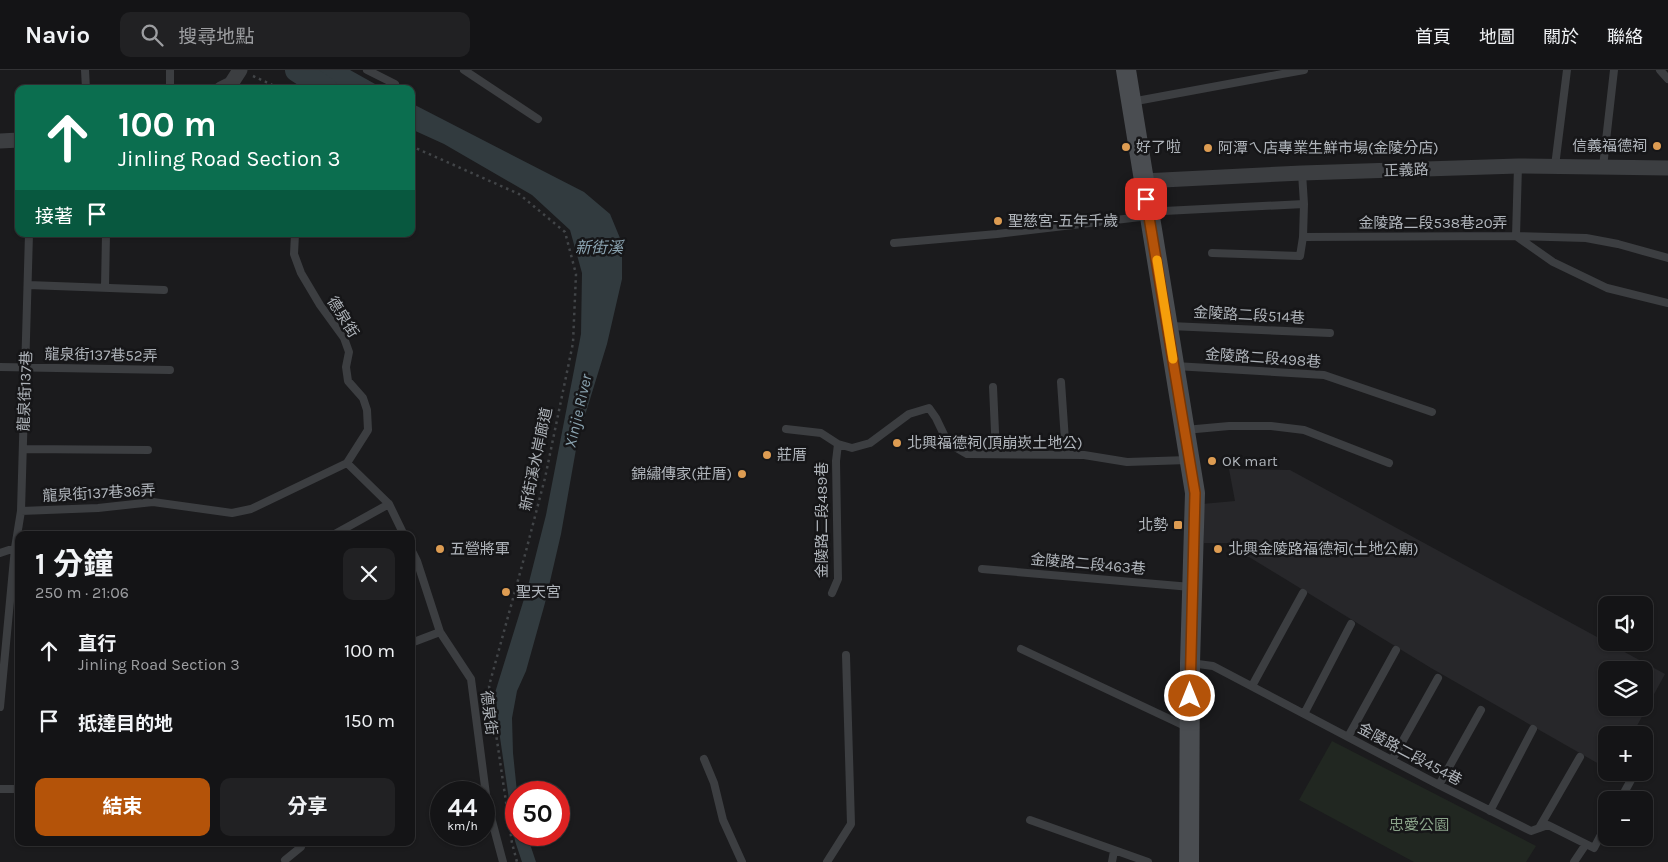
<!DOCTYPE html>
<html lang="zh-TW">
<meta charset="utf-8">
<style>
body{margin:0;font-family:Karla,"Noto Sans TC",sans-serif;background:#212123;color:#f1f3f6;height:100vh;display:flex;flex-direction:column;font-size:19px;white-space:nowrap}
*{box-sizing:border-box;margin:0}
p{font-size:16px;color:#9d9ea1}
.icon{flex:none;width:28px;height:28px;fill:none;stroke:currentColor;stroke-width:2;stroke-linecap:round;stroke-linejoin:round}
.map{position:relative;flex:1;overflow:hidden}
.details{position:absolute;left:15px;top:461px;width:400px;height:315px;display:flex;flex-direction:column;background:#141416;border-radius:10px;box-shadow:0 1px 4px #0004,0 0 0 1px #333335}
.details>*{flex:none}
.banner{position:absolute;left:15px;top:15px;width:400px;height:152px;border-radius:10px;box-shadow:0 1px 4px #0004,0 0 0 1px #333335;background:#0b6e4f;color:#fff;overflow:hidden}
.controls{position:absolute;left:1598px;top:526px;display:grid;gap:10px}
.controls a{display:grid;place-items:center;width:55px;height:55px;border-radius:10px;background:#141416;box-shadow:0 1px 4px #0004,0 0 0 1px #333335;font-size:25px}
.speed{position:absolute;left:430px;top:711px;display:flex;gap:10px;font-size:25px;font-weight:700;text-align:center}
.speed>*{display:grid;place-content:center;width:65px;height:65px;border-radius:50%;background:#141416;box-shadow:0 1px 4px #0004,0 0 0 1px #333335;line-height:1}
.speed small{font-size:12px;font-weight:400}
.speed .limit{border:8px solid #d22;background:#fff;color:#111}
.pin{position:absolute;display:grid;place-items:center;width:42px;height:42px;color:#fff;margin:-21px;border-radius:10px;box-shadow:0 2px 8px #0006}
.me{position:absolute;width:55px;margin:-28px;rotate:0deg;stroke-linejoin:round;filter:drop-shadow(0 0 4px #0008)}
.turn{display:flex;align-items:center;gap:18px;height:105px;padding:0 20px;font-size:22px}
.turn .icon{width:65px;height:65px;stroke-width:2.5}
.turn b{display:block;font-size:35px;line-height:42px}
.then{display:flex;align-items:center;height:48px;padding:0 20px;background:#0003;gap:10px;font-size:19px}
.round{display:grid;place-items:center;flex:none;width:52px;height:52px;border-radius:10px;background:#212123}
.overview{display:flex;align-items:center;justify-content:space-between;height:85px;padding:0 20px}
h1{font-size:30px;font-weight:700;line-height:38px}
.button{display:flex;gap:10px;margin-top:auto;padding:10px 20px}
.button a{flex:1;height:58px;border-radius:10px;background:#b45309;color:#fff;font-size:20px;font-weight:700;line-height:58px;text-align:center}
.button a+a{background:#212123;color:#f1f3f6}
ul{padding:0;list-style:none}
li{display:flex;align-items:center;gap:15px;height:70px;padding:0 20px}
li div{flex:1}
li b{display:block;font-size:19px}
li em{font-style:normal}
header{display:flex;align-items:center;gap:30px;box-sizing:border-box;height:70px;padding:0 25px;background:#141416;border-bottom:1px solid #333335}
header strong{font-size:24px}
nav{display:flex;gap:28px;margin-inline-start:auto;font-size:18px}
.search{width:350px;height:45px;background:#212123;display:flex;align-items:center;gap:12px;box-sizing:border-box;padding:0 18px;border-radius:10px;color:#9d9ea1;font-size:19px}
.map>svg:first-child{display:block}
</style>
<header>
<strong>Navio</strong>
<div class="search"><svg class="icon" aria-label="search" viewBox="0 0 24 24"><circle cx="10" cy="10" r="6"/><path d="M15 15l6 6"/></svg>搜尋地點</div>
<nav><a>首頁</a><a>地圖</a><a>關於</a><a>聯絡</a></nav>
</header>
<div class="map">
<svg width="1668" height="792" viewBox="0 0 1668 792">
<rect width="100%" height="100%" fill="#1b1b1d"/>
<!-- built -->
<path fill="#27272a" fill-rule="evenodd" d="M1229,399L1290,400L1665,604L1632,665H1606V698L1431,598L1249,487H1239L1240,473H1204L1202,434L1235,431ZM1606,600H1644V638H1606Z"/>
<!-- green -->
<path fill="#212721" d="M1332,671L1536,776L1526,792H1414L1299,730Z"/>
<!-- water -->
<path fill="#323b3f" d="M287,0H350L384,19H326Z
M411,33L584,122L610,144L622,173V209L607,274L578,368L561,464L545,533L526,601L517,621L512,648L513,683L517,722L516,765H527L536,792H522L515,771L494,626L528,516L546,445L581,264L582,203L570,160L532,125L444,74L411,59Z"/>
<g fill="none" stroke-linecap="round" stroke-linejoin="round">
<!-- river -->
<path stroke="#323b3f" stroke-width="24" d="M297,0L326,19"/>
<!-- path -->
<path stroke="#424548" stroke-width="2.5" stroke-dasharray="2.5 4" stroke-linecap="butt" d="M253,6L281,19
M411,76L519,124L565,162L576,204L573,273L545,408L526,481L489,616L512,773L517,792"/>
<!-- service -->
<path stroke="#3c3e41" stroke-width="8" d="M85,0L86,19
M170,0V19
M367,0L395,14
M464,0L538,49
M1660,0L1668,9
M1131,32L1304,0
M1518,96L1516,166L1553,192L1607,218L1668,233
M1555,96L1567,0
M1603,97L1614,0
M1302,103L1304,134L1303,167
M295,164L294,184L301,203L320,235L344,268L349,282L346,297L348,311L363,328L367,340L368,360L347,393
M894,173L997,164L1149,146L1164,141L1304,134
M1212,183L1300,186L1303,167L1516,166L1586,168L1618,174L1668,188
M28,215L164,220
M105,217L106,164
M1170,256L1330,263
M1175,296L1324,305L1432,342
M0,297L170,300
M1061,312L1066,385
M993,317L996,384
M786,359L821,363L838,374
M1185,360L1229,356H1271L1304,360L1389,393
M23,379L148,380
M347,393L389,434L404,465
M21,441L98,438L153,432L232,443L251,439L347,393
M333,465L389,434
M411,479L417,491L440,562L471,609L487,732L503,792
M0,483L15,478
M982,499L1191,517
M832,523L838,509L836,391L838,374L852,378L870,373L909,344L929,338L936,348L948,373L967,384L1084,385L1127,392L1188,390
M411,573L440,562
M1021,579L1189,658
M1190,593L1213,596L1439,715L1531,761L1548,755L1594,778L1606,755
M1252,616L1303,523
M0,637L15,478L21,441L29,164
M1304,644L1351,554
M1348,667L1396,580
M704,689L714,713L723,750L742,792
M1392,690L1438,608
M1439,715L1481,640
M0,719H19
M1620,730L1631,710
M1490,741L1533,659
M1030,750L1148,792
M1539,758L1580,687
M285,790L301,777L302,772
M827,792L851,754L846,585
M1112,792L1114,781
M1574,792L1586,774"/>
<!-- minor -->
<path stroke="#3c3e41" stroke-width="15" d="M221,19L231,14L240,0
M0,71L19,70
M1143,111L1302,103L1518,96L1668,98"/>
<!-- secondary -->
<path stroke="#4a4d51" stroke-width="20" d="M1126,0L1195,423L1190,593L1189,792"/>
</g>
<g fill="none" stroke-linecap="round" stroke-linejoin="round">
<!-- route casing -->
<g stroke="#753606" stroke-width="12">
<path id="route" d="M1146,129L1195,423L1190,626"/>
</g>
<!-- route -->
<use href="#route" stroke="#b45309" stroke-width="9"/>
<!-- slow -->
<path stroke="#f59e0b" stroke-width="9" d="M1157,190L1173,289"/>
</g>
<!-- markers -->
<g fill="#dd9c52" stroke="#161618" stroke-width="2">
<circle cx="1657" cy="76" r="5"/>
<circle cx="1126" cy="77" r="5"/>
<circle cx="1208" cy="78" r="5"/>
<circle cx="998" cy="151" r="5"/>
<circle cx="897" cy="373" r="5"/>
<circle cx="767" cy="385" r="5"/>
<circle cx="1212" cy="391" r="5"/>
<circle cx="742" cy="404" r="5"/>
<rect x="1173" y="450" width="10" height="10" rx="2.5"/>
<circle cx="440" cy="479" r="5"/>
<circle cx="1218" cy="479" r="5"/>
<circle cx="506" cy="522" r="5"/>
</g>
<g text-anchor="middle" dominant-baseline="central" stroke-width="5" stroke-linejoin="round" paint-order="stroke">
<!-- poi labels -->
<g font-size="15" fill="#afb4ba" stroke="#161618" text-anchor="start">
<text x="1647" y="76" text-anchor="end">信義福德祠</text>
<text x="1136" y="77">好了啦</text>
<text x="1218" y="78">阿潭ㄟ店專業生鮮市場(金陵分店)</text>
<text x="1008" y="151">聖慈宮-五年千歲</text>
<text x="907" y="373">北興福德祠(頂崩崁土地公)</text>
<text x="777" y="385">莊厝</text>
<text x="1222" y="391">OK mart</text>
<text x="732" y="404" text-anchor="end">錦繡傳家(莊厝)</text>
<text x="1168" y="455" text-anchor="end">北勢</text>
<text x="450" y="479">五營將軍</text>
<text x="1228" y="479">北興金陵路福德祠(土地公廟)</text>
<text x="516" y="522">聖天宮</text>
</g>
<!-- street labels -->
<g font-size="15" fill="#afb4ba" stroke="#161618">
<text transform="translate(1406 100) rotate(-2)">正義路</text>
<text x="1433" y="153">金陵路二段538巷20弄</text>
<text transform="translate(1249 245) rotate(3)">金陵路二段514巷</text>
<text transform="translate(343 247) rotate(58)">德泉街</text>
<text transform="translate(101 285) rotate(1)">龍泉街137巷52弄</text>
<text transform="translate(1263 288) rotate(4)">金陵路二段498巷</text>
<text transform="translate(25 321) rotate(-88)">龍泉街137巷</text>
<text transform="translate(536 389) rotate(-78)">新街溪水岸廊道</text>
<text transform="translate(99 423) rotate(-3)">龍泉街137巷36弄</text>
<text transform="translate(822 450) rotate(-90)">金陵路二段489巷</text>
<text transform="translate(1088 494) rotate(5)">金陵路二段463巷</text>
<text transform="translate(489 643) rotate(83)">德泉街</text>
<text transform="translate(1410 684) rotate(28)">金陵路二段454巷</text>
</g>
<!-- park labels -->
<g font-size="15" fill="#8aa389" stroke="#161618">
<text x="1419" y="755">忠愛公園</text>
</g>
<!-- water labels -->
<g font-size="16" font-style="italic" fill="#8ba4b1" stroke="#161618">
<text x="599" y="177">新街溪</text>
<text transform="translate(578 341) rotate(-77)">Xinjie River</text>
</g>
</g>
</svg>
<div class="controls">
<a><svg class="icon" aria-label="sound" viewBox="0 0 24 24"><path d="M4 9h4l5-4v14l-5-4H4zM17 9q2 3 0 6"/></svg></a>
<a><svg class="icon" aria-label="layers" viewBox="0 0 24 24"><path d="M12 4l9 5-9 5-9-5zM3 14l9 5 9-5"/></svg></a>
<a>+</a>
<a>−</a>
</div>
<div class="speed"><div>44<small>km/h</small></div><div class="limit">50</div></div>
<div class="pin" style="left:1146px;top:129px;background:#d93025"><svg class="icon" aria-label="arrive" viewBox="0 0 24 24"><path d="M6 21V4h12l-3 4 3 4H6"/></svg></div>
<svg class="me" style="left:1190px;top:626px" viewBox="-20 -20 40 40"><circle r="17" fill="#b45309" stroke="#fff" stroke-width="3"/><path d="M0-11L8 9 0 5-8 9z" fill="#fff"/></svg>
<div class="banner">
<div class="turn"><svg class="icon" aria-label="ahead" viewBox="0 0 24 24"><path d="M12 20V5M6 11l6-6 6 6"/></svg><div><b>100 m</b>Jinling Road Section 3</div></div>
<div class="then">接著<svg class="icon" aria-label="arrive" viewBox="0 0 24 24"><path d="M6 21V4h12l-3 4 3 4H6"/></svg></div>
</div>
<section class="details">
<div class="overview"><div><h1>1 分鐘</h1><p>250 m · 21:06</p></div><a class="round"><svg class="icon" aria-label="close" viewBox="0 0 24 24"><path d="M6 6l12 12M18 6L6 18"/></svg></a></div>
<ul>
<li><svg class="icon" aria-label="ahead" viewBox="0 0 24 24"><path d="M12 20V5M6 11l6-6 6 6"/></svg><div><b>直行</b><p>Jinling Road Section 3</p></div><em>100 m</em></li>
<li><svg class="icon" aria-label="arrive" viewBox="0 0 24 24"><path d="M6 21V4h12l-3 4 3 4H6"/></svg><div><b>抵達目的地</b></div><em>150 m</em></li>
</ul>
<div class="button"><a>結束</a><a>分享</a></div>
</section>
</div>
